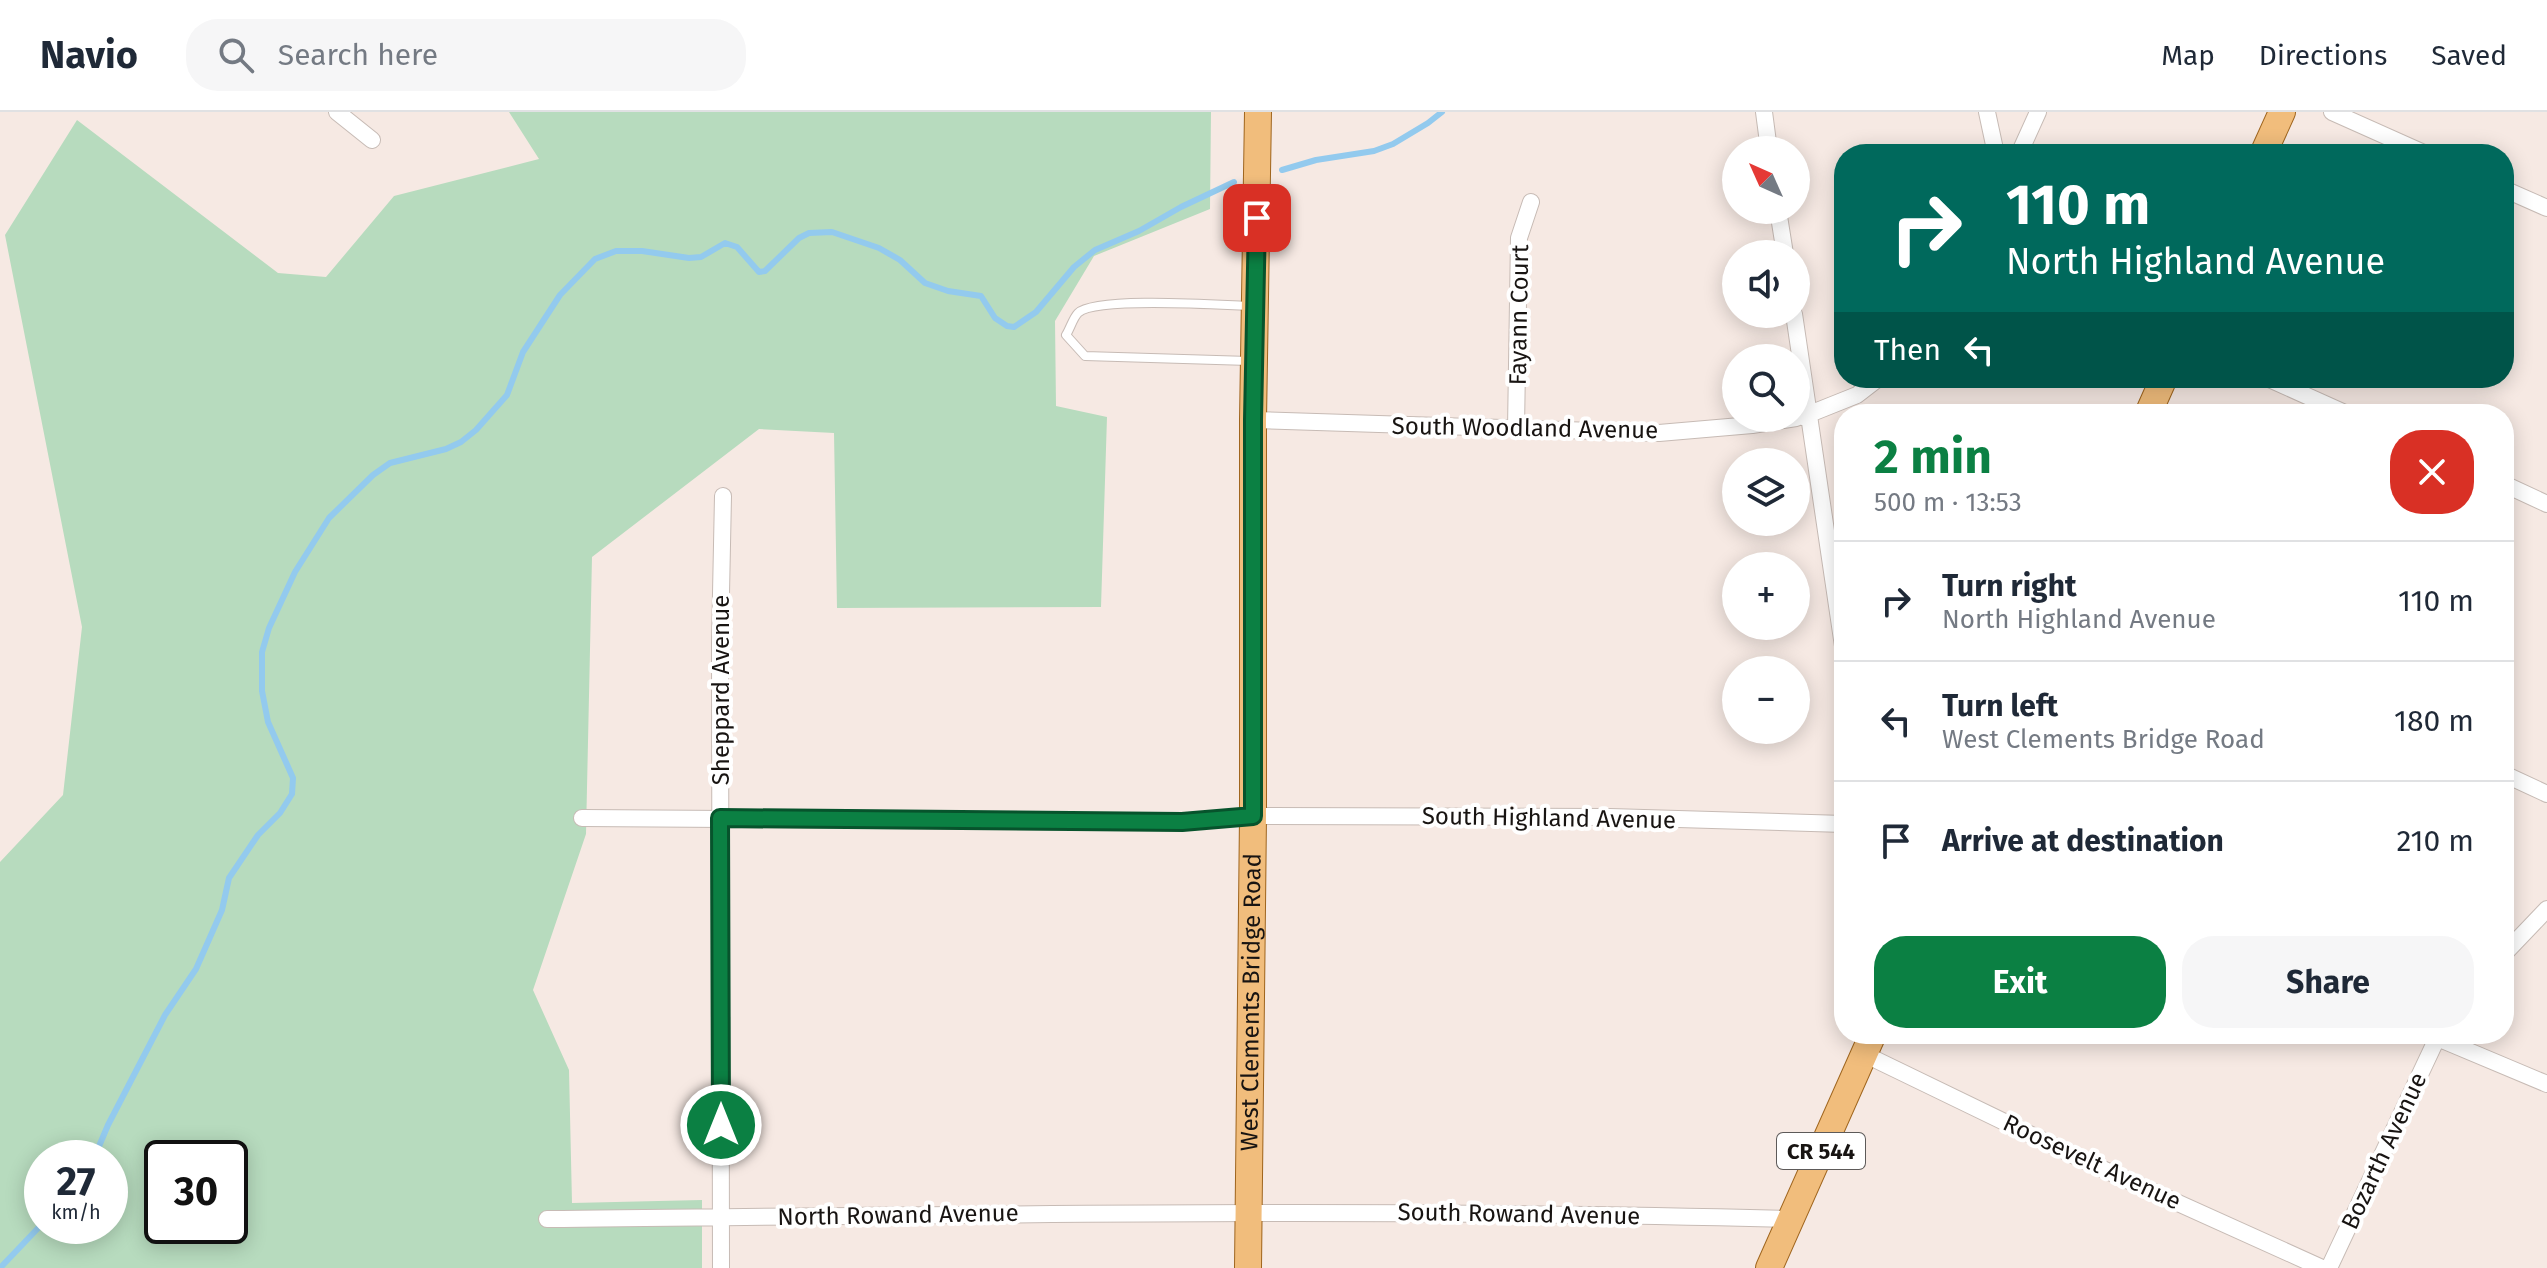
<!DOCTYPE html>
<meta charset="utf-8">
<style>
body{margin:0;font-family:"Fira Sans",sans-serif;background:#f6f6f7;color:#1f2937;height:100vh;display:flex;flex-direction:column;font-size:30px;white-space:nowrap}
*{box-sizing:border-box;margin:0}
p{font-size:26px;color:#747a83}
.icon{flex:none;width:44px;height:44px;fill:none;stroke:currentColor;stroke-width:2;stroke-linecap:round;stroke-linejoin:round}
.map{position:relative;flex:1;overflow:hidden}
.panel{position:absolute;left:1834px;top:292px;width:680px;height:640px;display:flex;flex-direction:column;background:#fff;border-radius:32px;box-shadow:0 4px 20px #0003}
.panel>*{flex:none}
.hud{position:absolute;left:1834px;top:32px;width:680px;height:244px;border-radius:32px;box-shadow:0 4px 20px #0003;background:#00695c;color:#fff;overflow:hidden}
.needle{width:52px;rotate:315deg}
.controls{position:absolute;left:1722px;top:24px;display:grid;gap:16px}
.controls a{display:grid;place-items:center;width:88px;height:88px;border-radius:50%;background:#fff;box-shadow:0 4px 20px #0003;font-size:40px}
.speed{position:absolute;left:24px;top:1028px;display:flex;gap:16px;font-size:40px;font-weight:700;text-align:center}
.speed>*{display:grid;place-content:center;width:104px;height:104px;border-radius:50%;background:#fff;box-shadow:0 4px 20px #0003;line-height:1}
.speed small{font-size:20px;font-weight:400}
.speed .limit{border:4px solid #111;border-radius:12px;background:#fff;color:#111}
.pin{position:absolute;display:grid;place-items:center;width:68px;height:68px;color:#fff;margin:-34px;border-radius:16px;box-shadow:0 4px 12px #0006}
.me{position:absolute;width:88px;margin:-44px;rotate:0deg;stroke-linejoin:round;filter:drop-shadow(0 0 6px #0008)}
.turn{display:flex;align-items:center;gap:28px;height:168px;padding:0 40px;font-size:36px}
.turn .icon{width:104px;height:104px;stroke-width:2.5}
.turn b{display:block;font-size:56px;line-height:68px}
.then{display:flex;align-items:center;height:76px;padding:0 40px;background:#0003;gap:16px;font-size:30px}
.round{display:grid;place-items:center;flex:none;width:84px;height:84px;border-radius:32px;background:#f6f6f7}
.summary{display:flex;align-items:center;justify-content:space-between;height:136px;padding:0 40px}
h1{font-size:48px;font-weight:700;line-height:60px;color:#0b8043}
.cta{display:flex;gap:16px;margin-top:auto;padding:16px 40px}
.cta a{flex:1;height:92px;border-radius:32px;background:#0b8043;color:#fff;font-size:32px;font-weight:700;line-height:92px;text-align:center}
.cta a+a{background:#f6f6f7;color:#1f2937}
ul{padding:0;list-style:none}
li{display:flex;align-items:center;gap:24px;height:120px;padding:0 40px;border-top:2px solid #e0e1e3}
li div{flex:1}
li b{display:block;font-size:30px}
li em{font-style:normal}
header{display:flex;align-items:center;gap:48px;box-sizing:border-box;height:112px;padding:0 40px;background:#fff;border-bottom:2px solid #e0e1e3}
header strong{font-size:38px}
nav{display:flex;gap:44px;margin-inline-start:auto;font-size:28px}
.search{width:560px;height:72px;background:#f6f6f7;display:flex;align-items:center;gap:20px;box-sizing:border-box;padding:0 28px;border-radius:32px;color:#747a83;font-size:30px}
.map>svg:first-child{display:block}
</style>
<header>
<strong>Navio</strong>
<div class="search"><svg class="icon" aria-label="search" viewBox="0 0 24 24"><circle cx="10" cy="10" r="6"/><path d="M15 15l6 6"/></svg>Search here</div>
<nav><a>Map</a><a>Directions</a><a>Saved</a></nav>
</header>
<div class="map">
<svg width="2547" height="1156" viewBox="0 0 2547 1156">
<rect width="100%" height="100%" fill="#f6e9e3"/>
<!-- green -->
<path fill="#b7dbbe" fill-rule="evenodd" d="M509,0H1211L1210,97L1094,144L1055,209L1056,294L1107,305L1101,495L837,496L834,321L759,317L592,445L586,722L533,878L569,958L572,1091L702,1088V1156H0V750L63,683L82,515L5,123L77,8L278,161L326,165L394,84L539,47ZM42,1046H110V1114H42ZM162,1046H230V1114H162Z"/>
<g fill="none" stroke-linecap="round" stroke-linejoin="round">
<!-- stream -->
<path stroke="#93caee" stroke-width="6" d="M1282,58L1316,48L1374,39L1393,32L1428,11L1442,0
M94,1046L108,1013L165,903L196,857L222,798L229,766L258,723L280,701L292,682L293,666L268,610L262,579V540L269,516L295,460L329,406L373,363L390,351L446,337L461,330L476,318L507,283L523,240L560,183L595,147L616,139H642L689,146L701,145L725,131L737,135L759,160L765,159L799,126L809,121L832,120L879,136L900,148L925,171L948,179L981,184L995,206L1007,214L1014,215L1036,200L1074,155L1095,138L1139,119L1181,95L1234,70
M0,1156L42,1112"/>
<!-- service casing -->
<g stroke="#c7bbb5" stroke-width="10">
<path id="service" d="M1249,249L1085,244L1066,223C1070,217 1073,206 1078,201C1095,184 1221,193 1250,194"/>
</g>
<!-- minor casing -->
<g stroke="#c7bbb5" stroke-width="18">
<path id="minor" d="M337,0L372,28
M1764,0L1769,38
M1987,0L1996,42
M2332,0L2426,42
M2019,42L2038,0
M2504,77L2547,96
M1778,98L1785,142
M1794,202L1844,541
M2267,266L2347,302
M1802,305L1857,283L1879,266
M1253,308L1659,321L1752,313L1796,306
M1516,317L1519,126L1531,90
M2504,372L2547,392
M2504,662L2547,682
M582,706L1182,710L1253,704L1610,705L1844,712
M2504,842L2547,797
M2428,922L2547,972
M1864,942L2085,1049L2322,1156
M547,1107C962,1103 1376,1096 1790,1107
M721,1156L720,530L723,384
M2329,1156L2439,922"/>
</g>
<!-- primary casing -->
<g stroke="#9f651e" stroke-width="28">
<g id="primary">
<path d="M2263,42L2282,0"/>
<path d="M2148,302L2164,266"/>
<path id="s1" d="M1248,1156L1253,704V308L1258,0"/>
<path d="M1769,1156L1873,922"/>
</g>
</g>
<!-- service -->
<use href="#service" stroke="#fff" stroke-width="8"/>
<!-- minor -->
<use href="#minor" stroke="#fff" stroke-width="16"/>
<!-- primary -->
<use href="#primary" stroke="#f1bd7c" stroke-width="26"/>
</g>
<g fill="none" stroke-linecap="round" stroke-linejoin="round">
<!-- route casing -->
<g stroke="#07532c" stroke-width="20">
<path id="route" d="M721,1013L720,706L1182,710L1253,704V308L1257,106"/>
</g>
<!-- route -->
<use href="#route" stroke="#0b8043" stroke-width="14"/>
</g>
<g text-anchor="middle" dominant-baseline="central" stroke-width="8" stroke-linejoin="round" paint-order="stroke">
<!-- shield labels -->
<rect fill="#fff" stroke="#5d5a59" stroke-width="2" x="1777" y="1021" width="88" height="36" rx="6"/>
<g font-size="22" font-weight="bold" fill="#181412">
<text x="1821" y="1039">CR 544</text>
</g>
<!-- street labels -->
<g font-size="24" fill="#181412" stroke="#fff">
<text transform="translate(1519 203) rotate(-89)">Fayann Court</text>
<text transform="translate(1525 316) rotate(1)">South Woodland Avenue</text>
<text transform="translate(721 578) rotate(-90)">Sheppard Avenue</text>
<text transform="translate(1549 706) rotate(1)">South Highland Avenue</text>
<text stroke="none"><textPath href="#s1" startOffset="266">West Clements Bridge Road</textPath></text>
<text transform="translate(2384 1039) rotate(-65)">Bozarth Avenue</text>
<text transform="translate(2092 1050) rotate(25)">Roosevelt Avenue</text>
<text transform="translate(1519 1102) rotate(1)">South Rowand Avenue</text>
<text transform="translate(898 1103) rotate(-1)">North Rowand Avenue</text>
</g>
</g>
</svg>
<div class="controls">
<a><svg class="needle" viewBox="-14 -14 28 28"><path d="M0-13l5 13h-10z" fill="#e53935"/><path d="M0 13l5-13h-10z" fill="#747a83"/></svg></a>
<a><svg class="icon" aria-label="sound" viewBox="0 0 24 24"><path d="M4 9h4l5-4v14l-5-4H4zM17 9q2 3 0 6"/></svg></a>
<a><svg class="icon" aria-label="search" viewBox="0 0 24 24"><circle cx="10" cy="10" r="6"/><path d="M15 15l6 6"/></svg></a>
<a><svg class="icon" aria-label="layers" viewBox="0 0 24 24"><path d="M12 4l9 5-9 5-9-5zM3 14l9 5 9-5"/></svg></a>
<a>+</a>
<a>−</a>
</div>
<div class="speed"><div>27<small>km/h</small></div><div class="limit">30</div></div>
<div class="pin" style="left:1257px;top:106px;background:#d93025"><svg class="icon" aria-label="arrive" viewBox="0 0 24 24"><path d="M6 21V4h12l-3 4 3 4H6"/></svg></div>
<svg class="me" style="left:721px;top:1013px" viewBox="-20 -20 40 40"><circle r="17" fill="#0b8043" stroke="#fff" stroke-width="3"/><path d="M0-11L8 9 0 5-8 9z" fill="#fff"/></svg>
<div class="hud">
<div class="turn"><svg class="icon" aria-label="right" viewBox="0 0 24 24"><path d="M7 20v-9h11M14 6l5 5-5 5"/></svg><div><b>110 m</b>North Highland Avenue</div></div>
<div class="then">Then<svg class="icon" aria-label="left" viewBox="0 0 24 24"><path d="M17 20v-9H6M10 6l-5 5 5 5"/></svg></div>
</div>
<section class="panel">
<div class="summary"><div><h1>2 min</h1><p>500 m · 13:53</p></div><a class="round" style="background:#d93025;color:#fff"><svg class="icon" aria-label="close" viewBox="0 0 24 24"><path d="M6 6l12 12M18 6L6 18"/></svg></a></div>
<ul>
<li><svg class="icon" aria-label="right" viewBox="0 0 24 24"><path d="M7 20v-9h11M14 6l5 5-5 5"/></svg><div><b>Turn right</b><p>North Highland Avenue</p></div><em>110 m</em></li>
<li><svg class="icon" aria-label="left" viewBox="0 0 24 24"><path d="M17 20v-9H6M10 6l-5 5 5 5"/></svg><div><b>Turn left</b><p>West Clements Bridge Road</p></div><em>180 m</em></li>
<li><svg class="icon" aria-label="arrive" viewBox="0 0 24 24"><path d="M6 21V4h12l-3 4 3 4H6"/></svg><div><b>Arrive at destination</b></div><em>210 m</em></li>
</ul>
<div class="cta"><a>Exit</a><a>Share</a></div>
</section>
</div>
